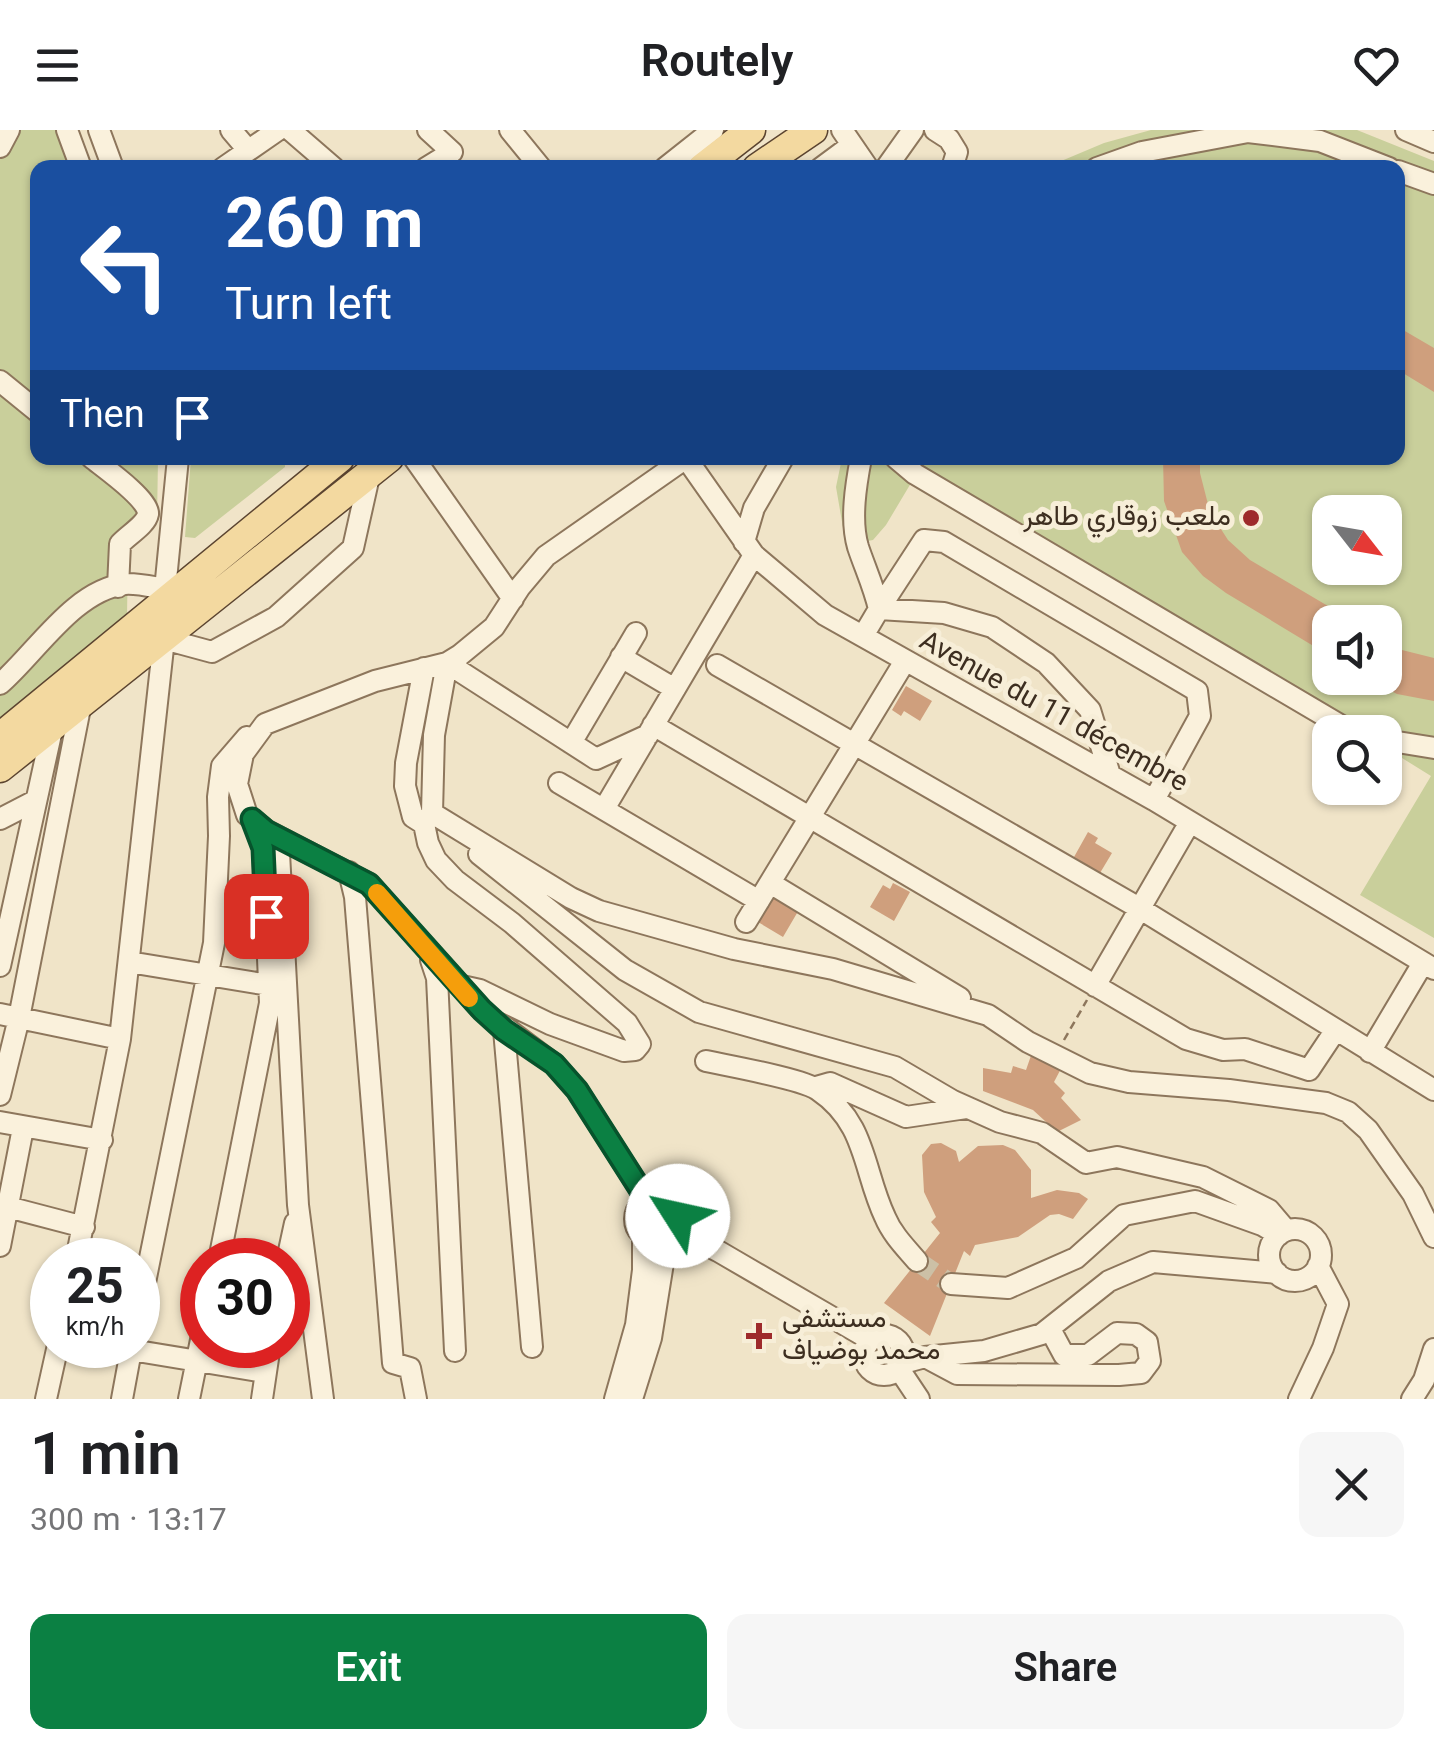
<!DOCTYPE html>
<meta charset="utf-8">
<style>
body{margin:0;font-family:Georgia,Vazirmatn,serif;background:#f6f6f6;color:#202124;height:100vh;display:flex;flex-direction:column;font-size:38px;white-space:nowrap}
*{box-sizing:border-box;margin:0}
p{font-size:32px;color:#757577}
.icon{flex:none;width:55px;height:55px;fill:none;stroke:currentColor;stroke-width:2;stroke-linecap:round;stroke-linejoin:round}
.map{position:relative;height:1269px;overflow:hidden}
.drawer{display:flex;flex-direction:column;background:#fff;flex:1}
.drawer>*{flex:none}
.guide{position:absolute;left:30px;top:30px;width:1375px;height:305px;border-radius:20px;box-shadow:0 2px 8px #0004;background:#1a4fa0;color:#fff;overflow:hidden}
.needle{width:65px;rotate:121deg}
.controls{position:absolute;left:1312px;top:365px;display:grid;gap:20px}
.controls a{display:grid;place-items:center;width:90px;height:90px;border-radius:20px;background:#fff;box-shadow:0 2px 8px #0004;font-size:50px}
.speed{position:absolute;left:30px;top:1108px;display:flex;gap:20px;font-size:50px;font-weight:700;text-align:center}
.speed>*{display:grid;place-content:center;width:130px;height:130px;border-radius:50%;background:#fff;box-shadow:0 2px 8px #0004;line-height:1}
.speed small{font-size:25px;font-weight:400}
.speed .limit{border:15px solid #d22;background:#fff;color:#111}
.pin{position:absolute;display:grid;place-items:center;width:85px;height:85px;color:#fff;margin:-42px;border-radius:20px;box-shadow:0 5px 15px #0006}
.me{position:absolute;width:110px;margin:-55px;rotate:305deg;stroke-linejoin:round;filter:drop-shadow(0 0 8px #0008)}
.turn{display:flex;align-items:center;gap:35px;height:210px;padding:0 30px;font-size:45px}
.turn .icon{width:130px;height:130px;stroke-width:2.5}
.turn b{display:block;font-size:70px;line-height:85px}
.then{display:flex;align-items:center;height:95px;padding:0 30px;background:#0003;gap:20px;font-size:38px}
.round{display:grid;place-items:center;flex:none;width:105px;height:105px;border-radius:20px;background:#f6f6f6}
.overview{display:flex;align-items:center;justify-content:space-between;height:170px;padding:0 30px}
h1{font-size:60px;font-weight:600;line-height:75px}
.cta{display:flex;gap:20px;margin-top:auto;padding:20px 30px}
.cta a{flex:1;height:115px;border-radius:20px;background:#0b8043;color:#fff;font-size:40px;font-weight:600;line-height:115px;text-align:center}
.cta a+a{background:#f6f6f6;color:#202124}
header{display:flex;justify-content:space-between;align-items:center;height:130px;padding:0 30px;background:#fff;font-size:45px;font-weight:600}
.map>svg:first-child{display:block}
</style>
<header><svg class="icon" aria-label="menu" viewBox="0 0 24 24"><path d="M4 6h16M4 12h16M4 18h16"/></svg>Routely<svg class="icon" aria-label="heart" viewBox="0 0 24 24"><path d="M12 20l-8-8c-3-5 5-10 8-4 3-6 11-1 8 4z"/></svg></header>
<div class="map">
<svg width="1434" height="1269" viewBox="0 0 1434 1269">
<rect width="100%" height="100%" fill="#f0e4c8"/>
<!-- green -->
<path fill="#c9cf9b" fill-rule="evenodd" d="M0,0H60L73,37L38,38V328H158L157,391L128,418L127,487L0,598Z
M1151,0H1357L1434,31V808L1360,765L1431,646L1402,628H1385V602H1336L917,343L886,395L873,410L846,415L836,357L842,328H1398V38L1047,37L1104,13ZM1330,382H1385V438H1330ZM1330,492H1385V548H1330Z
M191,328H236L285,334V337L195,408L185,407Z"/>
<!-- building -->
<path fill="#cf9f7d" d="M1398,197L1434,218V262L1398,240Z
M1163,328H1200V343L1210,382L1228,410L1250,430L1355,492H1330V526L1226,463L1203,446L1182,422L1164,371Z
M1385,511L1398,519L1434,528V571L1397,564L1366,548H1385Z
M906,556L932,571L920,591L904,581L901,586L892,580Z
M1088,702L1098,708L1095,713L1112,723L1100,743L1074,727Z
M893,753L910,762L894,791L870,777L883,755L890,759Z
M775,764L800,778L783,807L758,792Z
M1034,917L1065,931L1054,952L1065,963L1061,968L1081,990L1057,1002L1033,980L983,961V938L1011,943L1013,936L1026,940Z
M941,1013L956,1021L959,1032L978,1016L1003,1015L1015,1020L1031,1040V1068L1057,1060L1079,1063L1088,1069L1073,1089L1059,1084L1050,1085L1018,1107L975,1115L970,1126L964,1121L930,1206L884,1173L940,1103L931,1092L936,1087L924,1062L922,1025L931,1014Z"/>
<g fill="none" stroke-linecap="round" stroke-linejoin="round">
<!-- minor-tunnel -->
<path stroke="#ccc0a6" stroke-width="20" stroke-dasharray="20 10" stroke-linecap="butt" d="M917,1131L951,1154"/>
<!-- minor casing -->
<g stroke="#8d765c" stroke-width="24">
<path id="minor" d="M67,0L81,38
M99,0L113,38
M231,0L248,20
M290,0L334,38
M510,0L541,38
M842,0L868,38
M935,0L949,9L957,22L952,38
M1406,0L1434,12
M0,17L9,0
M223,38L278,0
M426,38L452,22L428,0
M665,38L713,0
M821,38L852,15
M886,38L913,0
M1097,38L1142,22L1248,2L1320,11L1389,38
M1398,41L1434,54
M0,251L38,282
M92,328C103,337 150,370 148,384C146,395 128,405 120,414L118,457
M414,328L513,469
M686,328L754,425L825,485L1154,670L1434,839
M861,328C856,354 850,390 858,417C865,438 874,457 879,479L863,506
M896,328L915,344L1352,602
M744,412L754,378L783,328
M164,470L178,328
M879,479L924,410L944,412L1197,561L1200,586L1154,670
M879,479L944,483L992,497L1046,533L1090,580L1110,645
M621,527L675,559
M717,535L1139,778L1434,960
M424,538L406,633L405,656L413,687L424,694L432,683L434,605L447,533L596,629L648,605
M0,554C36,523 74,460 125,454C137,453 153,457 165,459
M653,595L1186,909L1223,920L1245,919L1309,940L1335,901
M1385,610L1434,618
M571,613L636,503
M559,653L759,771
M604,679L754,425
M432,683L571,768L599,781L734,819L833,839L988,885L1028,912L1090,943L1129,952L1229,960L1326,973L1348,982L1368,1000L1413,1064L1434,1107
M0,689L35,671
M424,694L428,713L436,730L455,750L512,793L627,893L640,914L635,920L624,921L550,894L480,860L462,856
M268,702L279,723L298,1075L323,1269
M479,724L625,840L699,882L895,937L953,971L1000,992L1042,1003L1086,1033L1117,1027L1203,1047L1269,1080L1286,1100
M349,742L355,767L393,1233L410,1238L416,1269
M770,753L960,868
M746,792L905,531
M431,830L437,848L455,1221
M129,832L269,855
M0,836L53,595
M1095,856L1190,692
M0,884L120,909
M504,900L532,1217
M1370,922L1423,833
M706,931C729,936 803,949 818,960C867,993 863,1041 885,1087C892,1104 905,1117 917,1131
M816,957L830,953L906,987L966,978
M0,965L19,888L81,573
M0,992L102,1010
M635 1089a21 21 0 1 1 42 0a21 21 0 1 1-42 0Z
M647,1070L577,960L554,934L482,880L369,754L267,701L247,685L237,654L243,624L265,594L375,551L447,533L460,525L494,497L520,457L546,426L686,328
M0,1075L84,1097
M675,1099L718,1121L871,1210
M1269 1125a26 26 0 1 1 52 0a26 26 0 1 1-52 0Z
M0,1116L23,998
M76,1130L120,909L164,509L212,522L276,487L353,418L370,342
M219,1130L270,873L263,717L257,700
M287,1130L295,1093
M951,1154L1008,1158L1076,1128L1124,1085L1195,1071L1262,1095L1279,1105
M138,1187L214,813L219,706L218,667L222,636L247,607
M864 1225a20 20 0 1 1 40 0a20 20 0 1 1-40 0Z
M101,1215L265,1242
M927,1228L957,1244L1119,1245L1141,1243L1150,1231L1147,1212L1136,1204L1117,1203L1088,1225H1064L1050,1199
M903,1233L925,1227L984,1221L1042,1204L1109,1151L1153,1132L1277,1143
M899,1239L919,1269
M46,1269L58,1215
M122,1269L132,1215
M189,1269L202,1205
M262,1269L270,1215
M615,1269L636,1195L643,1140V1107
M632,1269L651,1208L667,1108
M1299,1269L1323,1218L1338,1174L1318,1136
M1412,1269L1424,1250L1434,1219"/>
</g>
<!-- major casing -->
<g stroke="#5b4430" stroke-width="31">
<path id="major" d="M702,38L751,0
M757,38L813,0
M0,607L340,328
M0,638L389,328"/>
</g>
<!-- path -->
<path stroke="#8d765c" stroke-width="2.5" stroke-dasharray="8 5" stroke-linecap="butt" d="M1064,910L1087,870"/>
<!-- minor -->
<use href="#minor" stroke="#faf1dc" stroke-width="20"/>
<!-- major -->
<use href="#major" stroke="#f3d9a0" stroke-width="28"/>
</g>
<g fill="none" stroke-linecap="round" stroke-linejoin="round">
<!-- route casing -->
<g stroke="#07532c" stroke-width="25">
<path id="route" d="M266,786L263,718L252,689L266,701L369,754L482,880L504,900L554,934L577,960L647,1070H666L678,1086"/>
</g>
<!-- route -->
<use href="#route" stroke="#0b8043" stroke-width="18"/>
<!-- slow -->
<path stroke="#f59e0b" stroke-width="18" d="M377,763L469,868"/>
</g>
<!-- markers -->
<g fill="#9e2a2b" stroke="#f7eed8" stroke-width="4">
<circle cx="1251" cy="388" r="10"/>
<path d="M754 1191h10v10h10v10h-10v10h-10v-10h-10v-10h10z"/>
</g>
<g text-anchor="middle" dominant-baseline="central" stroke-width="10" stroke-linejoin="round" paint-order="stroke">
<!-- poi labels -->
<g font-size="28" fill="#3d2e20" stroke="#f7eed8" text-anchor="end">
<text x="1231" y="388">ملعب زوقاري طاهر</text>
<text x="782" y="1190" text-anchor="start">مستشفى<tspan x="782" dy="32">محمد بوضياف</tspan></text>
</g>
<!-- street labels -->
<g font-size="28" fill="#3d2e20" stroke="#f7eed8">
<text transform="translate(1053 583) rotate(29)">Avenue du 11 décembre</text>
</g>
</g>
</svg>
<div class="controls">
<a><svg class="needle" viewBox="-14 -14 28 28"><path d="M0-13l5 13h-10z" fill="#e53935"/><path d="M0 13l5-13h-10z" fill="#757577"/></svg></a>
<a><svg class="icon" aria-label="sound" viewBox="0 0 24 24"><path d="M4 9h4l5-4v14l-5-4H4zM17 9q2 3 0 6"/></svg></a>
<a><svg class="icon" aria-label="search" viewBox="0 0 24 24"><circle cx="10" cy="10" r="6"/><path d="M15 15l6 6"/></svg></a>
</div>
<div class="speed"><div>25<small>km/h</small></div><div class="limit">30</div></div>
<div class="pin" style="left:266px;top:786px;background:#d93025"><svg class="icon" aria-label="arrive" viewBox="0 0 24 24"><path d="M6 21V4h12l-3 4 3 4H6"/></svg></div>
<svg class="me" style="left:678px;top:1086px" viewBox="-20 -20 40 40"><circle r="19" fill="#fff"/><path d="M0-13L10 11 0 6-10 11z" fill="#0b8043"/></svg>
<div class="guide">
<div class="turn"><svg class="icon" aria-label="left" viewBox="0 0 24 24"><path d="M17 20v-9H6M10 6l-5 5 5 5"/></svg><div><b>260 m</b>Turn left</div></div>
<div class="then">Then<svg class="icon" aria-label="arrive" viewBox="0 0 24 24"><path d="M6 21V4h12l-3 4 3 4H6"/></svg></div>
</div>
</div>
<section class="drawer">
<div class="overview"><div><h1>1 min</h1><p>300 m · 13:17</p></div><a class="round"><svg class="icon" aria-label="close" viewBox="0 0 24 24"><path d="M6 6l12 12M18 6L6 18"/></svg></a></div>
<div class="cta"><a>Exit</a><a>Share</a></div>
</section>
